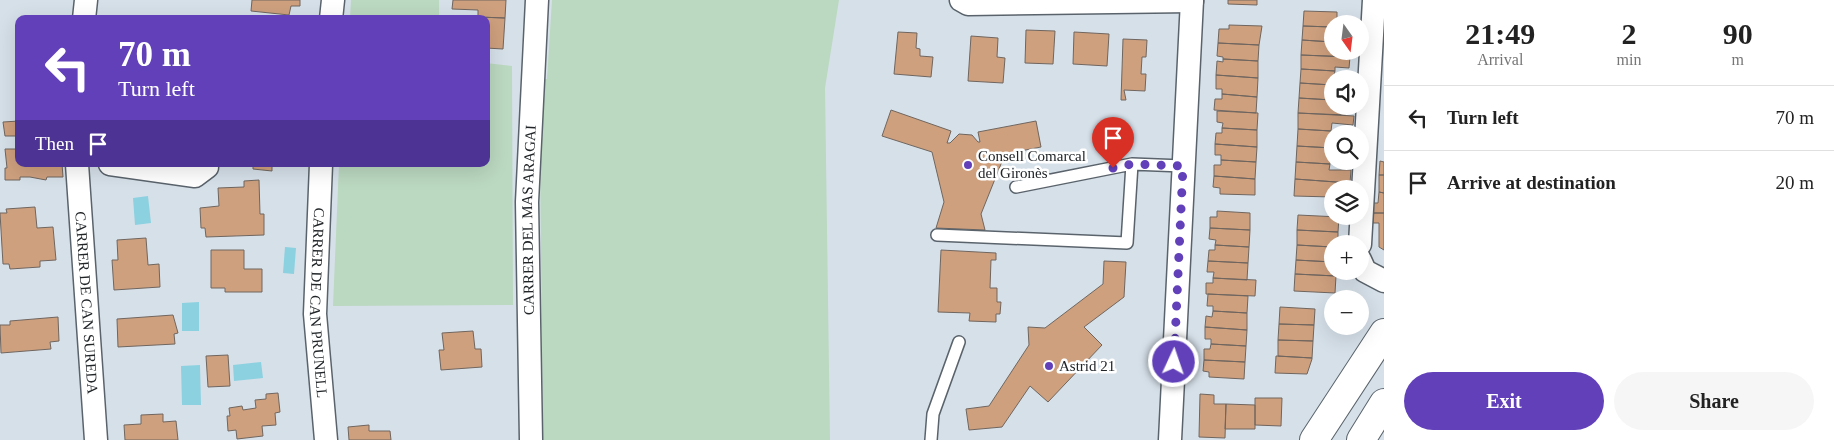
<!DOCTYPE html>
<meta charset="utf-8">
<style>
body{margin:0;font-family:Georgia,serif;background:#f6f6f6;color:#222;height:100vh;display:flex;flex-direction:column;font-size:19px;white-space:nowrap}
*{box-sizing:border-box;margin:0}
p{font-size:16px;color:#767676}
.icon{flex:none;width:28px;height:28px;fill:none;stroke:currentColor;stroke-width:2;stroke-linecap:round;stroke-linejoin:round}
.map{position:relative;flex:1;overflow:hidden}
.drawer{display:flex;flex-direction:column;background:#fff;width:450px}
.drawer>*{flex:none}
.top-card{position:absolute;left:15px;top:15px;width:475px;height:152px;border-radius:10px;box-shadow:0 5px 20px #0002;background:#6140b9;color:#fff;overflow:hidden}
.needle{width:32px;rotate:166deg}
.controls{position:absolute;left:1324px;top:15px;display:grid;gap:10px}
.controls a{display:grid;place-items:center;width:45px;height:45px;border-radius:50%;background:#fff;box-shadow:0 5px 20px #0002;font-size:25px}
.pin{position:absolute;display:grid;place-items:center;width:42px;height:42px;color:#fff;margin:-51px -21px;border-radius:50% 50% 50% 0;rotate:-45deg;box-shadow:0 0 5px #0007}
.pin .icon{rotate:45deg}
.me{position:absolute;width:55px;margin:-28px;rotate:3deg;stroke-linejoin:round;filter:drop-shadow(0 0 4px #0008)}
.turn{display:flex;align-items:center;gap:18px;height:105px;padding:0 20px;font-size:22px}
.turn .icon{width:65px;height:65px;stroke-width:2.5}
.turn b{display:block;font-size:35px;line-height:42px}
.then{display:flex;align-items:center;height:48px;padding:0 20px;background:#0003;gap:10px;font-size:19px}
.eta{display:flex;justify-content:space-evenly;align-items:center;height:85px;text-align:center}
.eta b{font-size:30px;font-weight:700;line-height:35px}
.button{display:flex;gap:10px;margin-top:auto;padding:10px 20px}
.button a{flex:1;height:58px;border-radius:30px;background:#6140b9;color:#fff;font-size:20px;font-weight:700;line-height:58px;text-align:center}
.button a+a{background:#f6f6f6;color:#222}
ul{padding:0;list-style:none}
li{display:flex;align-items:center;gap:15px;height:65px;padding:0 20px;border-top:1px solid #e0e0e0}
li div{flex:1}
li b{display:block;font-size:19px}
li em{font-style:normal}
main{display:flex;flex:1;min-height:0}
.map>svg:first-child{display:block}
</style>
<main>
<div class="map">
<svg width="1384" height="440" viewBox="0 0 1384 440">
<rect width="100%" height="100%" fill="#d6e0e9"/>
<!-- green -->
<path fill="#bbd8c0" d="M351,0H439V19H350Z
M552,0H839L825,88L830,440H543L540,159L541,80L547,79Z
M486,63L512,66L513,305L333,306L339,164H486Z"/>
<!-- water -->
<path fill="#8cd1e0" d="M148,196L151,223L135,225L133,198Z
M285,247L296,248L294,274L283,273Z
M199,302V331H182V303Z
M261,362L263,378L234,381L233,365Z
M200,365L201,405H182L181,366Z"/>
<!-- building -->
<path fill="#cea07e" stroke="#70665f" d="M252,0H300V6H291L289,15L251,11Z
M453,0H506L505,18L478,17V10L452,9Z
M1228,0H1257V5L1228,4Z
M1304,11L1337,12V18H1352V24H1332V27L1303,26Z
M478,17L505,18L503,49L486,48V19H478Z
M1229,25L1262,26L1259,45L1218,43L1219,29H1229Z
M1303,26L1332,27V42L1302,40Z
M1026,30L1055,31L1053,64L1025,63Z
M898,32L917,33L916,48L920,49V56L933,57L931,77L894,74Z
M1074,32L1109,34L1107,66L1073,64Z
M971,36L998,38L997,57L1005,58L1003,83L968,81Z
M1123,39L1147,40L1146,57H1142L1141,74H1146L1145,91L1124,90L1126,100H1121Z
M1302,40L1332,42V51H1350V57L1301,55Z
M1218,43L1259,45L1258,61L1223,59V57L1217,56Z
M1301,55L1350,57L1349,68L1335,67V71L1301,69Z
M1223,59L1258,61V78L1216,75L1217,61L1223,62Z
M1301,69L1335,71L1334,75L1349,76L1348,79H1332V85L1300,83Z
M1216,75L1258,78L1257,97L1222,94V89H1216Z
M1300,83L1332,85V100L1299,98Z
M1222,94L1257,97L1256,113L1214,110L1215,99H1222Z
M1299,98L1332,100V106H1347L1346,115L1298,113Z
M891,110L951,131L947,143H950L959,134L972,135L978,142H980L978,132L1036,121L1041,147L1005,154L981,214L985,230L936,228L944,202L932,152L882,136Z
M1217,111L1258,113L1257,130L1222,128L1223,123L1217,122Z
M1298,113L1354,116L1353,125L1332,123L1331,131L1298,129Z
M19,121V164H62L63,177H47L46,180L30,177H20V180H5V168H7L5,149H16V136H5L3,122Z
M1222,128L1257,130V147L1215,144L1216,133H1222Z
M1298,129L1331,131L1332,148L1297,146Z
M1215,144L1257,147L1256,162L1221,160V155H1215Z
M1297,146L1332,148L1330,164L1296,162Z
M1221,160L1256,162L1255,179L1214,176V165H1221Z
M1380,161L1384,162V175H1379Z
M1296,162L1330,164L1329,170H1351L1350,183L1295,179Z
M253,164H272V171L253,169Z
M1379,175H1384V193L1379,192Z
M1214,176L1255,179V195L1220,194V188L1213,187Z
M1295,179L1350,183V189H1332V197L1294,196Z
M259,180L260,214H264V235L206,237L205,228H201L200,208L219,206L218,188L244,187V181Z
M1379,192L1384,193V213H1373V203H1378Z
M35,207L37,228L53,227L56,260L40,261V267L10,269L9,264H3L0,213H7L6,209Z
M1217,211L1250,213V230L1210,228V217H1217Z
M1373,213H1384V250L1379,247V223H1373Z
M1298,215L1339,217L1338,232L1297,230Z
M1210,228L1250,230L1249,247L1215,245L1216,240L1209,239Z
M1297,230L1338,232V244H1332V247L1297,245Z
M146,238L148,265L159,264L160,287L114,290L112,260H118L117,240Z
M1215,245L1249,247L1248,263L1208,261L1209,250H1215Z
M1297,245L1332,247V262L1296,260Z
M211,250H244V269H262V292H225V288H211Z
M941,250L996,253V260H991L990,288H997V302H1001L1000,314H996V322L969,321L970,313L938,312Z
M1296,260L1332,262V271H1336V276L1295,274Z
M1104,261L1126,262L1124,297L1084,327L1102,345L1048,402L1030,386L1002,427L969,430L966,409L989,406L1029,345L1028,327L1045,328L1103,284Z
M1208,261L1248,263L1247,280L1213,278L1214,272H1207Z
M1295,274L1336,276L1335,293L1294,291Z
M1213,278L1256,280L1255,296L1206,294V283H1213Z
M1208,294L1248,296L1247,313L1213,311V306H1207Z
M1280,307L1315,309L1314,325L1279,324Z
M1213,311L1247,313V330L1205,327L1206,316L1212,317Z
M173,315L178,333L174,334L175,344L118,347L117,319Z
M58,317L59,341L50,342L51,349L1,353L0,325H10V321Z
M1279,324L1314,325L1313,341L1278,340Z
M1205,327L1247,330L1246,346L1211,344V339H1205Z
M473,331L475,349H481L482,367L441,370L439,350H444L442,333Z
M1278,340L1313,341L1312,358L1278,356Z
M1211,344L1246,346L1245,362L1204,360V349H1210Z
M228,355L230,386L208,387L206,356Z
M1276,356L1312,358V359L1307,374L1275,373Z
M1204,360L1245,362L1244,379L1209,377V372L1203,371Z
M278,393L280,412L275,413L276,425L262,426L263,436L237,439L236,430L228,431L227,416H230L229,408L242,406L243,410L256,408L255,400L266,399V394Z
M1200,394L1214,395V404H1226L1225,438L1199,437Z
M1255,398H1282L1281,426L1255,425Z
M1226,404L1255,405V429H1225Z
M163,414V422L176,421L178,440H125L124,425L141,424V415Z
M369,425V431H390L391,440H349L348,427Z"/>
<g fill="none" stroke-linecap="round" stroke-linejoin="round">
<!-- service casing -->
<g stroke="#5a636b" stroke-width="14">
<path id="service" d="M1016,187L1132,164
M937,235L1127,243L1132,164L1183,166
M931,440L933,414L959,342"/>
</g>
<!-- minor casing -->
<g stroke="#5a636b" stroke-width="25">
<g id="minor">
<path d="M961,0L968,4L1192,1"/>
<path d="M84,19L86,0"/>
<path d="M331,19L333,0"/>
<path id="s1" d="M77,164L96,440"/>
<path d="M110,164L195,176L207,167V164"/>
<path id="s2" d="M321,164L315,314L326,440"/>
<path d="M1360,244L1374,0"/>
<path d="M1360,260L1365,271L1384,281"/>
<path id="s3" d="M531,440L527,202L537,0"/>
<path d="M1170,440L1192,0"/>
</g>
</g>
<!-- tertiary casing -->
<g stroke="#5a636b" stroke-width="30">
<path id="tertiary" d="M1314,440L1384,333
M1361,440L1384,403"/>
</g>
<!-- service -->
<use href="#service" stroke="#fff" stroke-width="11"/>
<!-- minor -->
<use href="#minor" stroke="#fff" stroke-width="22"/>
<!-- tertiary -->
<use href="#tertiary" stroke="#fff" stroke-width="28"/>
</g>
<g fill="none" stroke-linecap="round" stroke-linejoin="round">
<!-- route -->
<path stroke="#6140b9" stroke-width="9" stroke-dasharray="0 16.2" d="M1113,168L1132,164L1183,166L1174,362"/>
</g>
<!-- markers -->
<g fill="#6140b9" stroke="#fff" stroke-width="2">
<circle cx="968" cy="165" r="5"/>
<circle cx="1049" cy="366" r="5"/>
</g>
<g text-anchor="middle" dominant-baseline="central" stroke-width="5" stroke-linejoin="round" paint-order="stroke">
<!-- poi labels -->
<g font-size="15" fill="#212528" stroke="#fff" text-anchor="start">
<text x="978" y="156">Consell Comarcal<tspan x="978" dy="17">del Gironès</tspan></text>
<text x="1059" y="366">Astrid 21</text>
</g>
<!-- street labels -->
<g font-size="15" fill="#212528" stroke="#fff">
<text stroke="none"><textPath href="#s3" startOffset="220">CARRER DEL MAS ARAGAI</textPath></text>
<text stroke="none"><textPath href="#s1" startOffset="139">CARRER DE CAN SUREDA</textPath></text>
<text stroke="none"><textPath href="#s2" startOffset="139">CARRER DE CAN PRUNELL</textPath></text>
</g>
</g>
</svg>
<div class="controls">
<a><svg class="needle" viewBox="-14 -14 28 28"><path d="M0-13l5 13h-10z" fill="#e53935"/><path d="M0 13l5-13h-10z" fill="#767676"/></svg></a>
<a><svg class="icon" aria-label="sound" viewBox="0 0 24 24"><path d="M4 9h4l5-4v14l-5-4H4zM17 9q2 3 0 6"/></svg></a>
<a><svg class="icon" aria-label="search" viewBox="0 0 24 24"><circle cx="10" cy="10" r="6"/><path d="M15 15l6 6"/></svg></a>
<a><svg class="icon" aria-label="layers" viewBox="0 0 24 24"><path d="M12 4l9 5-9 5-9-5zM3 14l9 5 9-5"/></svg></a>
<a>+</a>
<a>−</a>
</div>
<div class="pin" style="left:1113px;top:168px;background:#d93025"><svg class="icon" aria-label="arrive" viewBox="0 0 24 24"><path d="M6 21V4h12l-3 4 3 4H6"/></svg></div>
<svg class="me" style="left:1174px;top:362px" viewBox="-20 -20 40 40"><circle r="17" fill="#6140b9" stroke="#fff" stroke-width="3"/><path d="M0-11L8 9 0 5-8 9z" fill="#fff"/></svg>
<div class="top-card">
<div class="turn"><svg class="icon" aria-label="left" viewBox="0 0 24 24"><path d="M17 20v-9H6M10 6l-5 5 5 5"/></svg><div><b>70 m</b>Turn left</div></div>
<div class="then">Then<svg class="icon" aria-label="arrive" viewBox="0 0 24 24"><path d="M6 21V4h12l-3 4 3 4H6"/></svg></div>
</div>
</div>
<section class="drawer">
<div class="eta">
<div><b>21:49</b><p>Arrival</p></div>
<div><b>2</b><p>min</p></div>
<div><b>90</b><p>m</p></div>
</div>
<ul>
<li><svg class="icon" aria-label="left" viewBox="0 0 24 24"><path d="M17 20v-9H6M10 6l-5 5 5 5"/></svg><div><b>Turn left</b></div><em>70 m</em></li>
<li><svg class="icon" aria-label="arrive" viewBox="0 0 24 24"><path d="M6 21V4h12l-3 4 3 4H6"/></svg><div><b>Arrive at destination</b></div><em>20 m</em></li>
</ul>
<div class="button"><a>Exit</a><a>Share</a></div>
</section>
</main>
